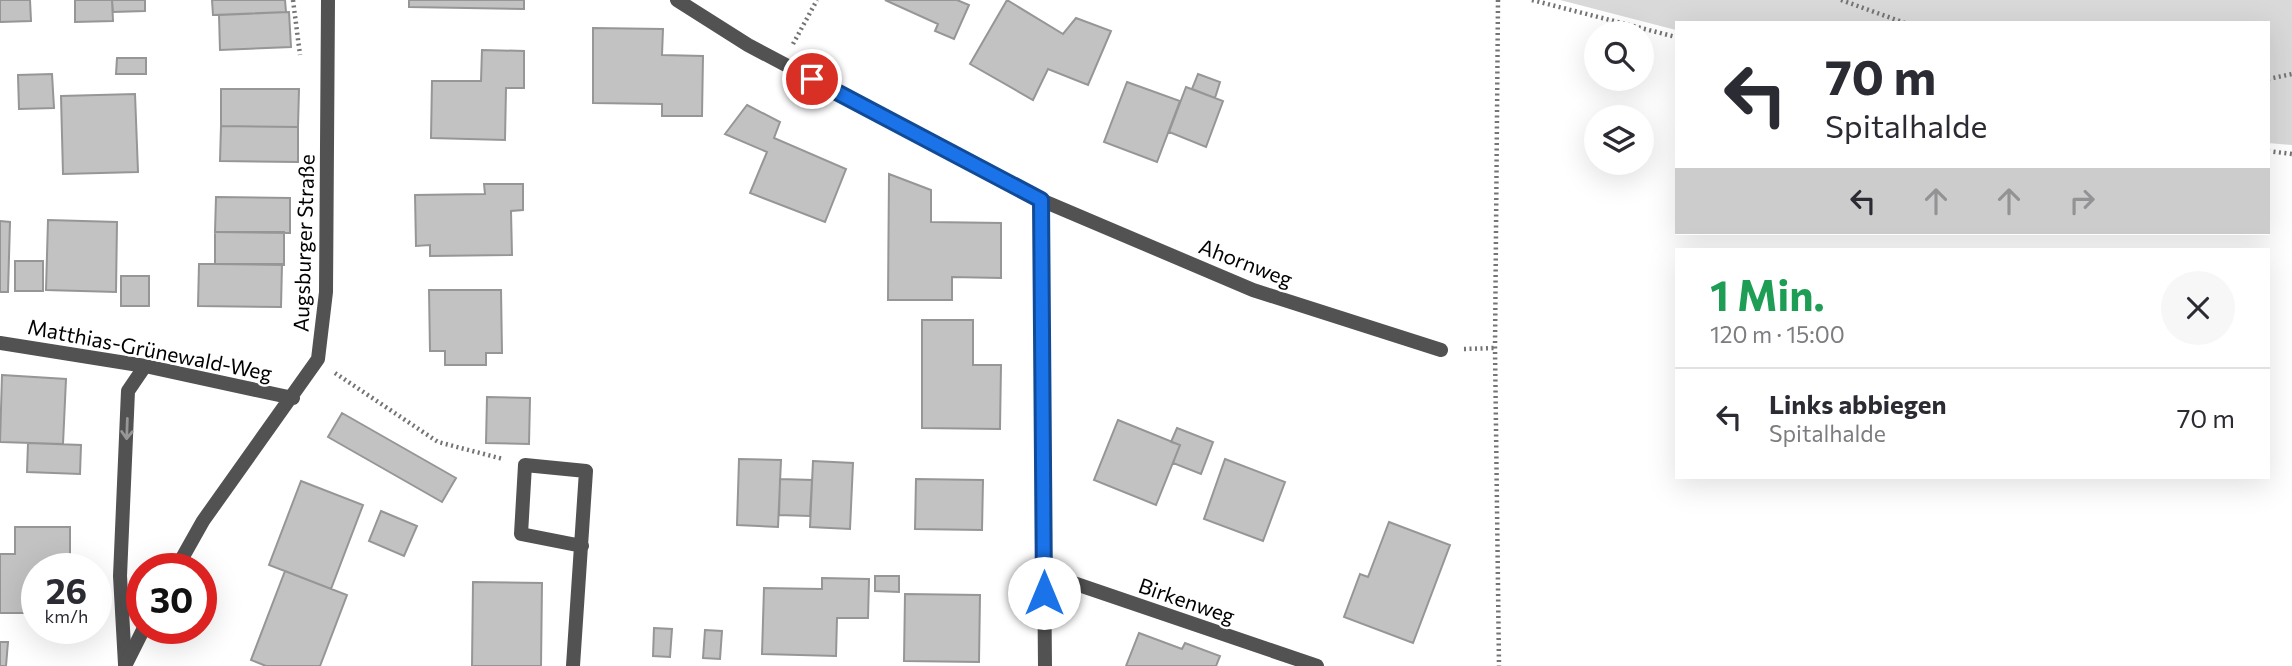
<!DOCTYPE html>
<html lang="de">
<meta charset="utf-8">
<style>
body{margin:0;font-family:Commissioner,sans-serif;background:#f7f7f7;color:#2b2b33;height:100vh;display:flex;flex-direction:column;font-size:26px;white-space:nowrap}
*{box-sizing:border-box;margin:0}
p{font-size:23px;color:#7c7c81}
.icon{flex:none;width:38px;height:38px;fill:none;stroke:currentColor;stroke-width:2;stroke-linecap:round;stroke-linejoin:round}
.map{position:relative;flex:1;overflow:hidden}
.panel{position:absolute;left:1675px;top:248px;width:595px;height:231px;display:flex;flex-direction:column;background:#fff;border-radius:0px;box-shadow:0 7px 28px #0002}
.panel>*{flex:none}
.top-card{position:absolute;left:1675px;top:21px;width:595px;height:214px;border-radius:0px;box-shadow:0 7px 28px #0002;background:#fff;color:#2b2b33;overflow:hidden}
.tools{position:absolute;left:1584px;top:21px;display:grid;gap:14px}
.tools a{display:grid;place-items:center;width:70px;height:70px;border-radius:50%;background:#fff;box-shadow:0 7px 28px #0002;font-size:35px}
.speed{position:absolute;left:21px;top:553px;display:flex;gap:14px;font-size:35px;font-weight:700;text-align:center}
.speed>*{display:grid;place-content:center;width:91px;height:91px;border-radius:50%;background:#fff;box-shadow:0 7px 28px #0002;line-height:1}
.speed small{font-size:18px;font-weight:400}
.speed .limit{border:10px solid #d22;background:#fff;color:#111}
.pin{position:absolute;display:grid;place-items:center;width:60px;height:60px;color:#fff;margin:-30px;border:4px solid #fff;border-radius:50%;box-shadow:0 2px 7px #0007}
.me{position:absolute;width:77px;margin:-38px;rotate:0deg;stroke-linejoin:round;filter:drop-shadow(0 0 5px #0008)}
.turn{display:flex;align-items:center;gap:24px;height:147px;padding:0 35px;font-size:32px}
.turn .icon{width:91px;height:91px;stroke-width:2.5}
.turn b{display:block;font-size:49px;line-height:60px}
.lanes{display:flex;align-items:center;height:66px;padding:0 35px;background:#0003;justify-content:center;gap:35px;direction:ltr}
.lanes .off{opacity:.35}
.round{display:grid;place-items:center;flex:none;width:74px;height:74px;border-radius:37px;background:#f7f7f7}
.summary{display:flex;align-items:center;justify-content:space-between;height:119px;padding:0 35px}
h1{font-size:42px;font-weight:700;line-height:52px;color:#1e9e55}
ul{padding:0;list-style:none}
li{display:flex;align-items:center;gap:21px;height:98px;padding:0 35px;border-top:2px solid #e1e1e2}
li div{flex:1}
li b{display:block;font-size:26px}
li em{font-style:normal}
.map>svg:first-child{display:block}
</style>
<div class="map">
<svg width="2292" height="666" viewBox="0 0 2292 666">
<rect width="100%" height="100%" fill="#fff"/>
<!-- green -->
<path fill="#d9d9d9" d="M1560,0H2292V145L2268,143V23H1676V30Z"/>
<!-- building -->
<path fill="#c2c2c2" stroke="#969696" stroke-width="2" d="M0,0H30L31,21L0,22Z
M75,0H112L113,21L75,22Z
M112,0H145V11L113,12Z
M212,0H285L286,12L213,15Z
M409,0H524V9L409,7Z
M885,0H957L969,5L954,39L935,31L938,24Z
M1007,0L1063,34L1076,18L1111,31L1088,85L1048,69L1033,100L970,64Z
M289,12L291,47L220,50L219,15Z
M593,28L663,29L662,55L703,56L702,116H662V104L593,103Z
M482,50L524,51V88H506L505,140L431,138L432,81H481Z
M117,58H146V74H116Z
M52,74L54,108L19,109L18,75Z
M1198,74L1220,82L1215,98L1192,89Z
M1127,82L1180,101L1157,162L1104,142Z
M1186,87L1223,101L1206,147L1169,132Z
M221,89H299L298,127L221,126Z
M135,94L138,172L63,174L61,96Z
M747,105L780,122L774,138L846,169L825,222L750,193L767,152L725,134Z
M221,126L298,127V162L220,161Z
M889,174L931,190V222L1001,223V278L952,277V300H888Z
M484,184H523V210L511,211L512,255L430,256V245L416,246L415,195L485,194Z
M216,197L290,198V233L215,232Z
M48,220L117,222L116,292L46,290Z
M0,221L10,222L8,292H0Z
M215,232H284V265L215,264Z
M15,261H43V291H15Z
M199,264H282L281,307L198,306Z
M121,276H149V306H121Z
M429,290H501L502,353H486V365H445V351H430Z
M922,320H973V365H1001L1000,429L922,428Z
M2,375L66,379L63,444L0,442Z
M487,397L530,398L529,444L486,443Z
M342,413L456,478L442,502L328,437Z
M1118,420L1180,445L1156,505L1094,480Z
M1177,428L1213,442L1201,474L1173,463L1180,445L1171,442Z
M28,443L81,445L80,474L27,472Z
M739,459L781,460L778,527L737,525Z
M1225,459L1285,482L1263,541L1204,519Z
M813,461L853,463L850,529L810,527Z
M780,479L812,480L810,516L779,515Z
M916,479L983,480L982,530L915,529Z
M301,481L363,505L331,589L269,565Z
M381,511L417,526L404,556L369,541Z
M1389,522L1450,545L1413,643L1344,617L1360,574L1368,577Z
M15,527H70V569H37V613H0V554H15Z
M285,571L347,595L320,666H266L251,660Z
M875,576H899V592L875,591Z
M822,578L869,579L868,618H837L836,656L762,654L764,588L822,589Z
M473,582L542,583L541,666H472Z
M905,594L980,595L979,662L904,661Z
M654,628L672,629L670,657L653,656Z
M705,630L722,631L720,659L703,658Z
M1139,633L1182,649L1185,643L1220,656L1216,666H1126Z
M0,642H8L6,666H0Z"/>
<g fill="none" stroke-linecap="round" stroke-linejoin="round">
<!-- path -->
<path stroke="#747474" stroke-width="4.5" stroke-dasharray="2 3.5" stroke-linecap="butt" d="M293,0L300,55
M1498,0L1495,348L1499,666
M1532,0L1676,37
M1841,0L1905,23
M793,44L817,0
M2268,79L2292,74
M2268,151L2292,154
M1464,349L1495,348
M335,373L438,442L503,459"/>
<!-- service -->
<path stroke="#525252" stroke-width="14" d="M125,664L120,576L128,391L145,366
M573,666L586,471L525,465L521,534L582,546"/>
<!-- minor -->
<path stroke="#525252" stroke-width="14" d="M677,0L748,45L1041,200L1253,290L1441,350
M1041,200L1045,666
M0,343L145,366L293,398
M176,569L203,521L318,359L326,292L328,0
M1044,573L1317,666
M125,666L144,628"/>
</g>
<!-- one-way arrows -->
<defs><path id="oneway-shaft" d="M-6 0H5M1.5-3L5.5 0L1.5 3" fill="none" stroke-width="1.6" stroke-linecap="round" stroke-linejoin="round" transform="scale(1.75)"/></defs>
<use stroke="#979797" href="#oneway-shaft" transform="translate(127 429) rotate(92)"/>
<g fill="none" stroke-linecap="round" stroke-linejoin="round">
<!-- route casing -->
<g stroke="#114b97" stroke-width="18">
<path id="route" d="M812,79L1041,200L1044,593"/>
</g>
<!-- route -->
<use href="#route" stroke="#1a73e8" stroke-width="12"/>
</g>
<g text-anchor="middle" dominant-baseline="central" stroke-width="5" stroke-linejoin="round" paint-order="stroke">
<!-- street labels -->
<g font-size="21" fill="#000" stroke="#fff">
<text transform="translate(303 243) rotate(-88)">Augsburger Straße</text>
<text transform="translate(1246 262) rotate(21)">Ahornweg</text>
<text transform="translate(150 349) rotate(11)">Matthias-Grünewald-Weg</text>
<text transform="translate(1187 600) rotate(19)">Birkenweg</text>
</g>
</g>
</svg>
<div class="tools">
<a><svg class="icon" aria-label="search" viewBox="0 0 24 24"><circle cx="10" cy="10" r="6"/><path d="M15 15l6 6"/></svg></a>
<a><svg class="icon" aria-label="layers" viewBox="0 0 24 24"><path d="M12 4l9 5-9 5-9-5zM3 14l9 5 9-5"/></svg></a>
</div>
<div class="speed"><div>26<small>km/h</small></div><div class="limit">30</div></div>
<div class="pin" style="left:812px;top:79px;background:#d93025"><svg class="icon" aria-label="arrive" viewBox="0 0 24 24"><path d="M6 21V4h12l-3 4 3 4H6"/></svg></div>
<svg class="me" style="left:1044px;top:593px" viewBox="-20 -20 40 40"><circle r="19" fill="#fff"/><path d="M0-13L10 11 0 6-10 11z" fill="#1a73e8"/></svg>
<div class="top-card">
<div class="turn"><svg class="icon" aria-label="left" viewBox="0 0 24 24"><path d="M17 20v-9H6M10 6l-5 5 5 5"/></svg><div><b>70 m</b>Spitalhalde</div></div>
<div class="lanes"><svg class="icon" aria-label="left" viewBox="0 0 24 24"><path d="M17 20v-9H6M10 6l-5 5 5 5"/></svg><svg class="icon off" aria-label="ahead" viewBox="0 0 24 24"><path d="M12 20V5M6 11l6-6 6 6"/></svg><svg class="icon off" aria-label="ahead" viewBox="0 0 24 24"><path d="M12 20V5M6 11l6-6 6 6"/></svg><svg class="icon off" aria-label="right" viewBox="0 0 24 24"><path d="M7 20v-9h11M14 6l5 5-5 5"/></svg></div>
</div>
<section class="panel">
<div class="summary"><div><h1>1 Min.</h1><p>120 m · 15:00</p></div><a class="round"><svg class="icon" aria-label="close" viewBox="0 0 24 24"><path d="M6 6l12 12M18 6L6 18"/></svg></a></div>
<ul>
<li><svg class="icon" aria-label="left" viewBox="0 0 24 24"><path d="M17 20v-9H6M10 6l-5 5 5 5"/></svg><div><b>Links abbiegen</b><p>Spitalhalde</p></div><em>70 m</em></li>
</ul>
</section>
</div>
